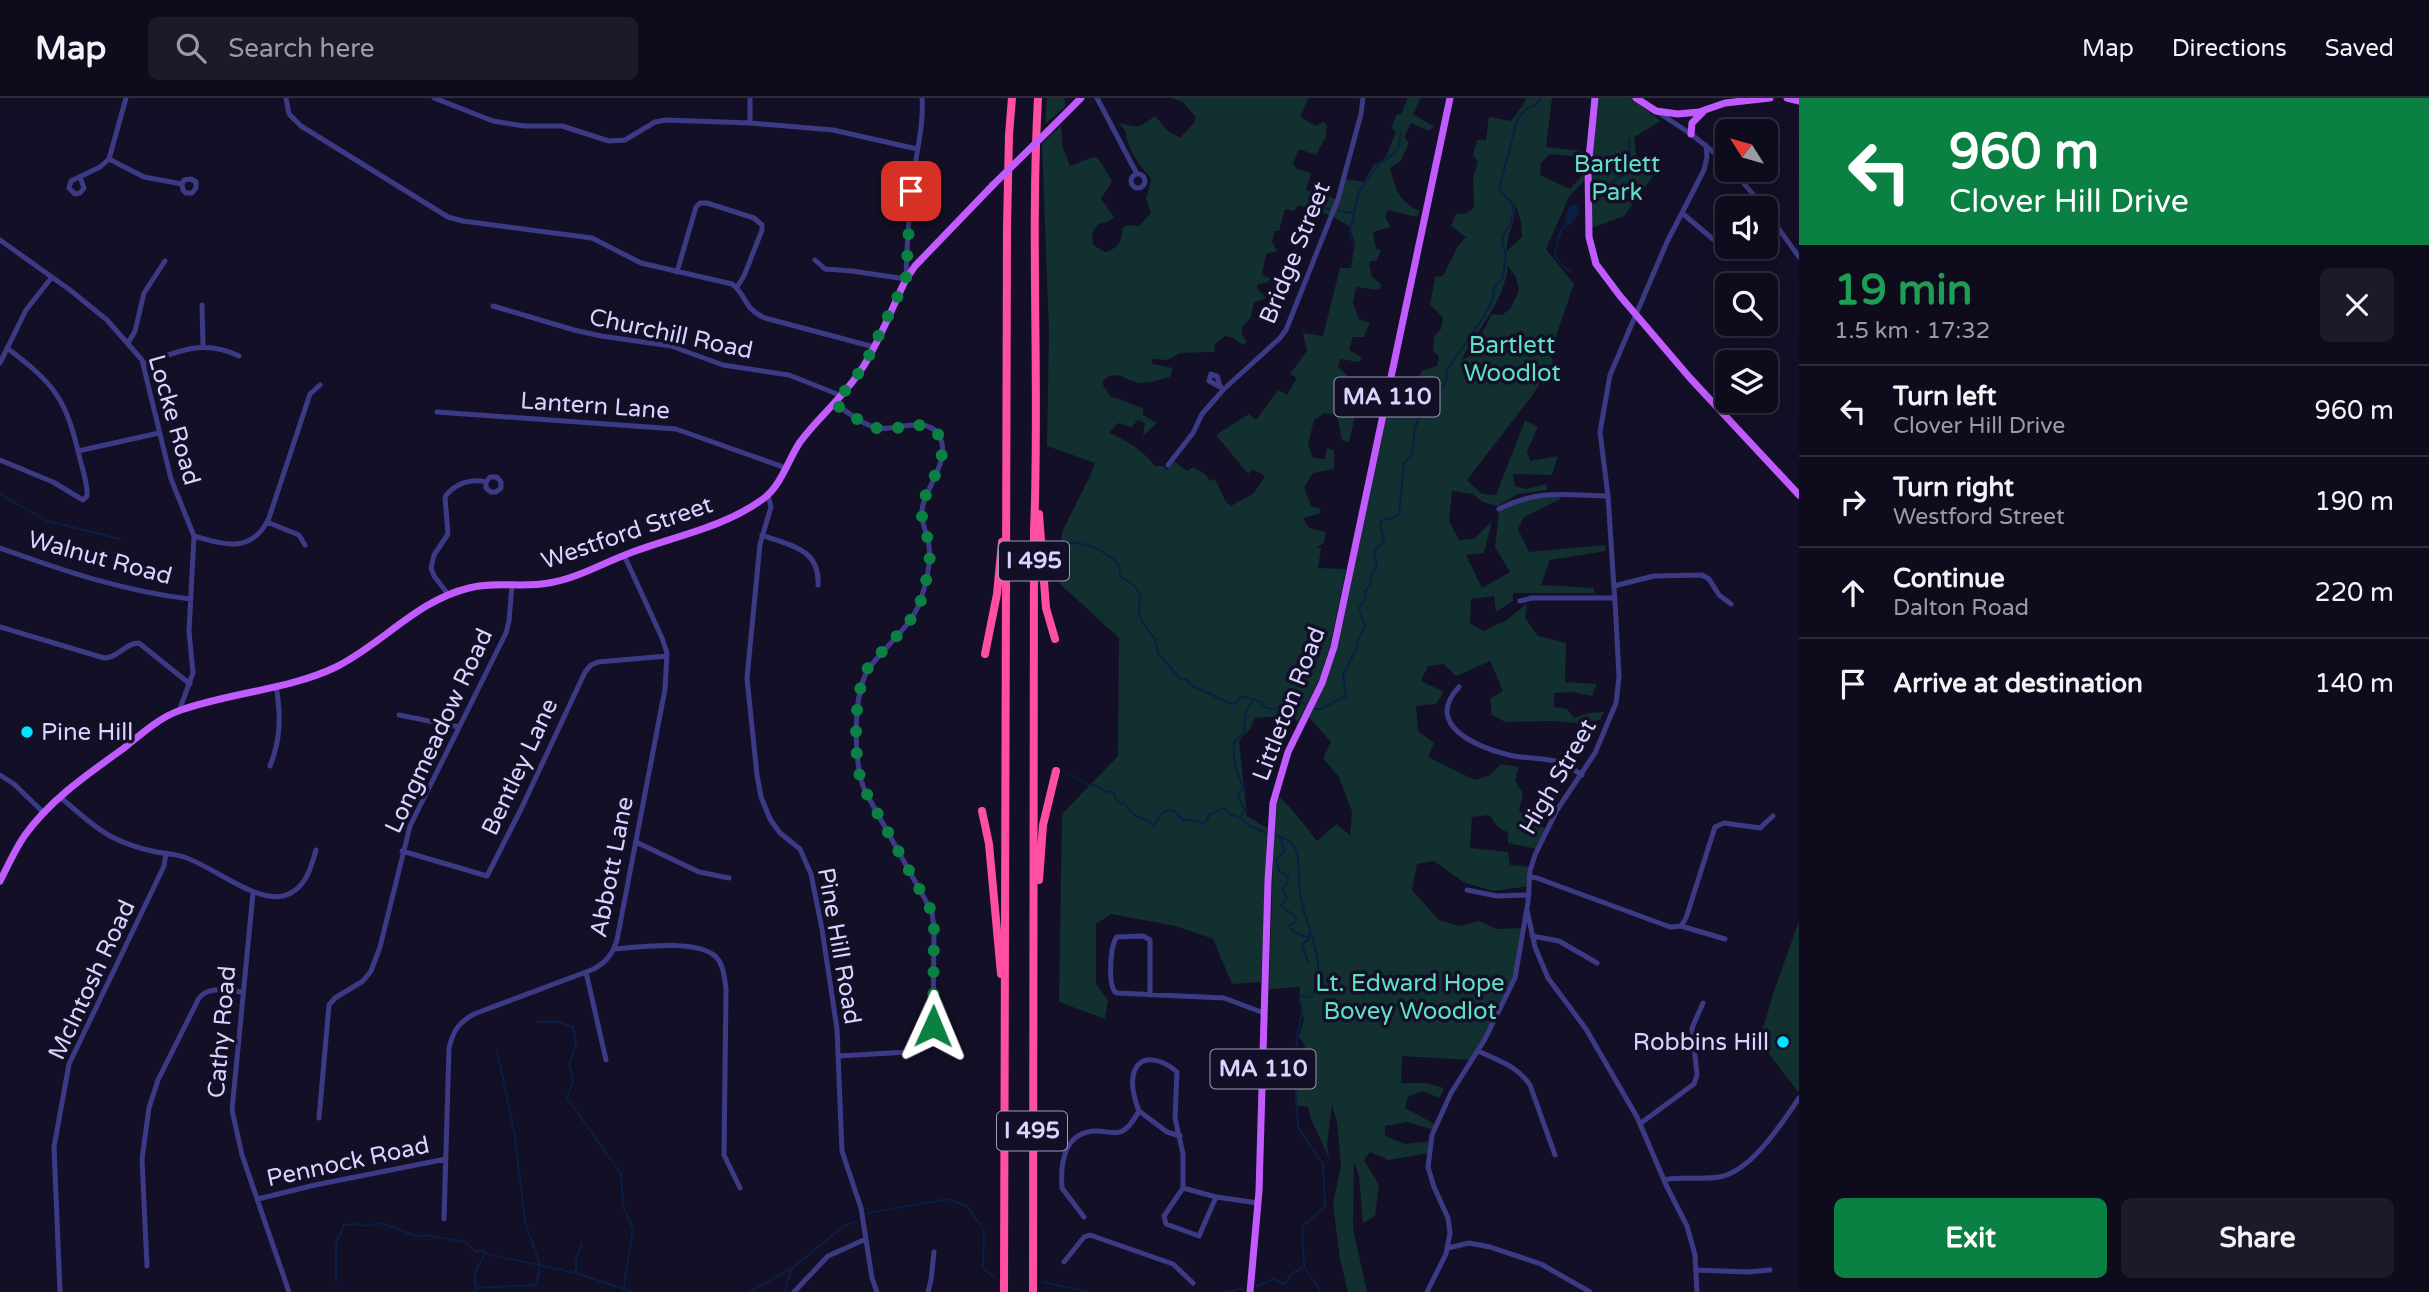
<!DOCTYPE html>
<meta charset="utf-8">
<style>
body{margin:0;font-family:"Varela Round",sans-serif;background:#1c1929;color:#f1f3f6;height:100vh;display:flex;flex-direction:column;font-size:26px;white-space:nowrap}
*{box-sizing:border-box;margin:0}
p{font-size:23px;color:#9b9ba3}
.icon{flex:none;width:38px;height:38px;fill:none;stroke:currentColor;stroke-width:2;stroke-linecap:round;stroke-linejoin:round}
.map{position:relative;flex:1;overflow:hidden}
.side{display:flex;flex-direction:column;background:#0e0b1c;width:630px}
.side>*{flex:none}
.banner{background:#0b8043;color:#fff;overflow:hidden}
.needle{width:46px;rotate:307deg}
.tools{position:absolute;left:1715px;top:21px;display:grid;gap:14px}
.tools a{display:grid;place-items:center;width:63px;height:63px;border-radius:10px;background:#0e0b1c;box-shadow:0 4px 18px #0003,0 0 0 2px #2e2b3b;font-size:35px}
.pin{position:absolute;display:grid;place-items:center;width:60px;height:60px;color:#fff;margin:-30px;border-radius:14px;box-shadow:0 4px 10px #0006}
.me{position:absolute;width:77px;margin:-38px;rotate:1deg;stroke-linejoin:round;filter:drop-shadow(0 0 5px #0008)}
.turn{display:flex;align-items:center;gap:24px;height:147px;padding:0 35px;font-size:32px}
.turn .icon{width:91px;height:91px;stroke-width:2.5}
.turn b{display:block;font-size:49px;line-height:60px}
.round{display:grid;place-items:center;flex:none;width:74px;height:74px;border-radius:10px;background:#1c1929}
.headline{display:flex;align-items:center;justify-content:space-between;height:119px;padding:0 35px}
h1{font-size:42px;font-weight:700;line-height:52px;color:#1e9e55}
.cta{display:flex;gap:14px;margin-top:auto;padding:14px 35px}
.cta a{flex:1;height:80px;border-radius:10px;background:#0b8043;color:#fff;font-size:28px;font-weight:700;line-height:80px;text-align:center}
.cta a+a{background:#1c1929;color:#f1f3f6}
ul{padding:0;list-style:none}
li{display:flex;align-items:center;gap:21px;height:91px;padding:0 35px;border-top:2px solid #2e2b3b}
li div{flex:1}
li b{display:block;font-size:26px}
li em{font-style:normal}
header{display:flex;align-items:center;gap:42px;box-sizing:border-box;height:98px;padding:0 35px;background:#0e0b1c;border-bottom:2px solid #2e2b3b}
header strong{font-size:33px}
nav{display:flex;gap:38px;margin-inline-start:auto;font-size:24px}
.search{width:490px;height:63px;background:#1c1929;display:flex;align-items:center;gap:18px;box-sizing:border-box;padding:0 24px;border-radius:10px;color:#9b9ba3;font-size:26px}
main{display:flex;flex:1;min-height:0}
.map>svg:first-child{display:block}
</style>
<header>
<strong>Map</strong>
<div class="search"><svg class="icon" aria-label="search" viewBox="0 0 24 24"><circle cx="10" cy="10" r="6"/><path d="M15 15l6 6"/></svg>Search here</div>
<nav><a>Map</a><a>Directions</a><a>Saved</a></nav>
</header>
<main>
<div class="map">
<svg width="1799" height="1194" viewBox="0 0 1799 1194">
<rect width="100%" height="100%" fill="#130f26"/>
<!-- green -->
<path fill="#12302f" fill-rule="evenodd" d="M1047,0H1064L1066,8L1045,26Z
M1171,0H1309L1300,18L1315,28L1324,24L1327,27L1326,38L1316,57L1299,51L1293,65L1297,71L1311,75L1306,92L1337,101L1344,81L1364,84L1374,67L1386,59L1396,33L1391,30L1397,16H1401L1408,0H1421L1413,16L1434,29L1428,33L1411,25L1404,39L1409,44L1401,63L1390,70C1395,91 1400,105 1420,113L1417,119L1388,112L1385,119L1391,129L1373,134L1376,151L1381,152L1377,162L1369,164L1372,179L1382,187L1379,192L1356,189L1353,205L1359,221L1370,225L1364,239H1353L1349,252L1362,259L1359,264L1340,261L1338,269L1350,280L1357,291L1352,309L1356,314L1349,344L1342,342L1337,317L1325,315L1314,322L1308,347L1313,360L1325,361L1327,350L1334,353V371L1313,375L1304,389L1311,408L1321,411L1319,416L1303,420L1309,430L1326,434L1324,445L1316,450H1321L1318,470L1346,471L1330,548L1319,582L1298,624L1289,615H1285L1284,618L1255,620L1250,631L1239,643L1247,718L1267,730L1261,884L1232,886L1213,841L1176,828L1111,816L1096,826V886L1108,902L1105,921L1059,904L1062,716L1118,658L1119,540L1060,486L1062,434L1089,380L1095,365L1047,348L1049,234L1042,45L1061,28L1063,50L1070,68L1093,59L1098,60L1112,83L1101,101L1114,119L1109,123L1098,126L1092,136L1093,147L1105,154C1117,152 1123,142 1122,130L1128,127L1139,128L1151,115L1146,100L1151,83L1150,79C1140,68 1126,50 1126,34L1119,25C1138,29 1136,32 1155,18L1169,34L1180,40L1194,25L1196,19L1183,4ZM1298,107L1332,118L1349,128L1355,144L1351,170H1340L1323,238L1303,235L1307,253L1290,276L1297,280L1287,297L1278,292L1256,322L1249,316L1216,337L1248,376L1253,371L1265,378L1254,395L1231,408L1226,404L1215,381L1210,383L1206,377L1193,369L1187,373L1174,363L1167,372L1163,368H1155C1143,352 1127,343 1109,335L1118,325L1131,329L1138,322L1145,325L1143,338L1157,325L1143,317V310C1130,307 1122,300 1111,299L1103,287V282C1117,270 1127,284 1141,285C1151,285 1161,281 1170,279L1173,270L1152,266V261L1168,262L1180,255L1214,254L1215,246L1225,238L1233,240L1243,247L1247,244L1242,236V229L1251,219L1254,205L1266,200L1257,190L1258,186L1268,185L1270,180L1262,177L1266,156L1277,153L1272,144L1275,133H1279L1285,111L1294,113Z
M1526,0H1552L1546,49L1582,53L1581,59L1550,56L1541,65L1540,77L1570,91L1583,76L1584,83L1570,97L1546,151L1574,186L1550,255L1553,264L1534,295L1467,382L1482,396L1496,397L1525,322L1538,329L1527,353L1530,363L1558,358L1552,377L1513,376L1515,388L1526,391L1547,386V392L1518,396L1498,408L1483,404L1473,396L1452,393L1449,423L1459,442L1474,441L1492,423L1484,455L1466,457L1482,490L1510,474L1495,449L1499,413C1517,401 1540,395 1562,400L1524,419L1518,431L1529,454L1605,447L1606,453L1550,462L1541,487L1594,490V495H1513V503L1496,514L1494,498L1471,501L1470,525L1483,533L1507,522L1527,505L1525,520L1538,538L1566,545L1565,584L1597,586L1592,598L1572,594L1554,595V609L1567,611L1574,620L1589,615L1604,614L1600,622L1575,625L1554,623L1505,624L1492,617L1490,601L1503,593L1490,563L1456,578L1444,566L1428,568L1421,583L1444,594L1436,606L1416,608L1418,633L1434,645L1428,659L1475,682L1490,677L1501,666L1519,669L1515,682L1523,696L1519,713L1547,732L1537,751L1508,745V735L1497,728L1489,717L1472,719L1470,750L1508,754L1510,767L1530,769L1529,788L1493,793L1463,784L1434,763L1417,766L1412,792L1439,822L1459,828L1479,823L1496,831L1523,830L1517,875L1471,962L1402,958L1401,985H1426L1444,990L1440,1000L1422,993L1408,999L1405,1010L1436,1027L1434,1032L1407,1024L1385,1028V1038L1405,1046L1430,1043L1429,1055L1388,1062L1370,1054L1364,1062L1379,1087L1375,1118L1363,1125L1359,1078L1354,1064L1353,1130L1367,1194H1348L1340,1161L1333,1106L1341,1067L1337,1024L1332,1007L1327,1047L1329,1060L1311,1021L1308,1009L1298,1008L1295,1004L1296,990L1304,980L1302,959L1305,948L1299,939L1304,921L1300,909V889L1269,891L1275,695C1291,709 1304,726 1317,743L1336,726L1350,737L1352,714L1339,679L1323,660L1331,644L1306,616L1327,573L1385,309L1388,310L1389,306L1410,315L1417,296L1395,289L1396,284L1418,282L1422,273L1437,268L1439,258L1433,253L1434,238L1441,231L1443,219L1430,207L1435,179L1443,178L1457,150L1466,139L1451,128L1456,116L1466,115L1474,110L1473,79L1478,64L1473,57L1477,42H1486L1489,19L1511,23L1523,7ZM1514,103L1521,123L1522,139L1507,153C1506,134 1518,123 1514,103ZM1508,168L1516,179L1519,193L1510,211L1502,217L1492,216L1471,256L1469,259L1461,262C1478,232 1504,203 1508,168Z
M1598,0H1630L1661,23L1634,39L1637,63L1653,78L1624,118L1592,130L1591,64Z
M1799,823V995L1759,943L1775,890Z"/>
<!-- water -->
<path fill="#0a1f44" d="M1575,106L1579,110L1578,117L1570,127L1564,128L1568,110Z"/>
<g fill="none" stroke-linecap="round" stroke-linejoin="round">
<!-- stream -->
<path stroke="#0a1f44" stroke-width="2" d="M1594,101C1603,97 1608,87 1616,81C1619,79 1623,78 1625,75L1630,59L1629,41
M1307,108L1315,106L1329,111
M1338,112L1348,115L1355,113
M1564,128C1558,137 1557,145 1555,155C1557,164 1564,169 1570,174
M1354,150L1350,133L1359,94L1380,64L1388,60L1398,51L1401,35
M0,396L47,423L120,441
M1046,442L1059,448C1076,438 1106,453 1118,466L1121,479L1136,489L1140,497L1139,515L1143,525L1155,541L1158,556L1181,581H1186L1191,587L1231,606H1235L1241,598L1250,601
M1314,611H1321L1346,598L1343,577L1358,548L1357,544L1365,528L1359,510L1366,500L1365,493L1371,486L1370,480L1377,466L1374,454L1385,442L1380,429L1381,423L1395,419L1399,416L1404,365L1412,357L1415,331L1420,316L1434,301L1436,293L1443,288L1446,283L1447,272L1483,220L1493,201L1494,190L1503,180L1506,155L1502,146L1503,138L1511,125L1513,115L1512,105L1499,92L1517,22L1526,11L1535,7L1541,0
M1066,676L1072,677L1088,687H1096L1105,693L1115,695L1114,698L1120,706L1125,705C1132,722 1143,717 1154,727C1160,719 1160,712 1173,712L1183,722L1199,723L1201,726L1206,724L1209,717L1224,710L1229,716L1238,719
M1267,735L1250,728L1240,720L1245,711L1238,699L1239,694L1244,690C1236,676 1233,660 1234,644L1244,635L1245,617L1253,601L1261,604L1266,610L1276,611C1281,605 1290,604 1297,602L1309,608
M1272,736C1281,739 1291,742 1295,750C1301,764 1298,779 1300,794C1303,823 1333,875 1310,899L1300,898L1299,900L1302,913L1297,941L1295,981L1298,1029L1323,1066L1325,1108L1302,1129L1304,1169L1321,1194
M1279,739L1282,744L1284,754L1276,761L1279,773L1288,779V784L1282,792L1287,800L1281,807L1296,820V824L1289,828C1293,835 1301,838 1308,839
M1308,864L1302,846L1308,842L1310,835
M537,924H558L573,929L576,947L569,966L573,984L567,1000L621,1076L623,1108L633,1131L624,1188
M868,1115L948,1101L967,1108L984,1132L983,1170L995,1180
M576,1175V1161L582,1146
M336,1184V1146L344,1127L356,1126L366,1128L381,1125L419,1139L425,1137L465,1144L476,1154L482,1152L487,1156L576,1175L633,1194
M1043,1184L1089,1194
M1257,1188L1274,1181L1284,1186L1294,1174L1302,1170
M476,1189C472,1177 478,1167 485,1156
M474,1194L477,1190L536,1187L540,1167L525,1124L515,1038L497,952
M749,1194L791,1171L844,1128L857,1123
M785,1194L791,1171
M1225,1194L1244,1190"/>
<!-- minor -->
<path stroke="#3d3a85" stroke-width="5" d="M286,0L289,16L301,28L448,119L463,123L592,140L641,165L732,186C747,197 743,211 765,220L874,249
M434,0L493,23L524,28H562L609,43L625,42L655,24L666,22L750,25
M750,0V25L833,32L917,51
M1097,0L1137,76
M1656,13L1691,36L1727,65
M109,61L144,79L182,86L183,92L186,95H192L196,90V84L191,81L184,82L182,86
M1733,72L1764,110
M1131 83a7 7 0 1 1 14 0a7 7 0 1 1-14 0Z
M80,79L84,90L80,95L75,96L69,90L71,83L100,69L109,61L126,0
M1766,113L1799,159
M1682,115L1720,147
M0,142L70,192L107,222L142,262L171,381L194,438L189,533L193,575L179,613
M815,162L825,171L852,173L906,181C907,148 908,115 913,82C916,54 924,28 922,0
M677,174L696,109L700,105H707L754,120L762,127V132L744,178L737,189
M202,207L203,248
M493,208L574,232L601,238L671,248L723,267L789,277L842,298
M128,245L135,233L144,195L165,163
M0,265L26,212L52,179
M143,266C178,254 202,240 239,258
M1220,288L1217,278L1211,276L1209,283L1224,291
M835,306C848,314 861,326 876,330C894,334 925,317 938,336C953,358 928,386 923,407C919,422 927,433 929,448C931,464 926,486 921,501C913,527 886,547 870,569C852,592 853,667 865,693L932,814L934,831L933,923L929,940L920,949L908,954L839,958
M437,314L676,331L786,370
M78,353L159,335
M0,362L53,384L83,402L87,398C88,386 83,373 80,361C66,301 56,287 7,250
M1168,367L1193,335L1202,316L1224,291L1280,240L1286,232L1338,101L1361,16L1363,0
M768,397L771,409L760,446L747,580L757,677L761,699L770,721L780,735L800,751L811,776L822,831L837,931L842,1053L861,1110L872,1180L877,1194
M1499,411C1538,391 1566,397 1608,398
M267,424L299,437L305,447
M762,437C790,448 820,450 818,487
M194,438C225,447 252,456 269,420L310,296L320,287
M0,450C62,472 125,494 191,501
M1614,488L1654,478L1702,477L1709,481L1719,497L1731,506
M448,496L434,478L431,470L434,457L448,436L445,399C454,386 470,380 486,384V390L491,394H496L501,390V384L497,379H490L486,384
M1520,503L1532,500H1615
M0,529L104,560C118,560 125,545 139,545L190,586
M1459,589C1423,627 1477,649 1509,657C1525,661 1542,659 1558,664C1567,667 1575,672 1582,677
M399,617L459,629
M270,668C281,641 281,616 276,588
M0,677L14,686L44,715
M60,699C77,713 93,729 112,739C124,745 138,750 152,753C163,756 174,755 184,759C214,769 254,804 283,798C305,793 311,770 316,752
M636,744L699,774L729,780
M402,753L487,778L522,709L585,574L591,567L598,564L667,558
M1529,779L1537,780L1670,829L1681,828L1725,841
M1467,792L1497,798L1529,797
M253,795L232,1012L242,1057L289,1194
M1527,812L1535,849L1548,880L1586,931L1637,1019L1667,1089L1687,1128L1695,1157L1697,1194
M1681,828L1686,820L1715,729L1724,725L1760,730L1773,718
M1532,838L1559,843L1597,865
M614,851C638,849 698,841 716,859C724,867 724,879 726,890L724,1057L740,1090
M586,874L606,962
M1150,897V842L1143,838L1117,839C1110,847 1108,886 1115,894L1117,895L1224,900L1264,915
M1478,953C1498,962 1517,968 1530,987L1555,1057
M1139,1013L1167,1034L1180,1038
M319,1020L329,907L335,900L363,883L371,873L380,849L410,728L506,535L509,523L512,487
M1641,1025L1694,986L1697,977L1692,930L1703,905
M1664,1082C1682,1078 1701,1082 1719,1079C1751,1074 1782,1025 1799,1000
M1216,1099L1183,1090L1164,1118L1166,1126L1199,1138L1216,1099L1258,1105
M258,1101L315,1087L446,1061
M1084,1119L1062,1090C1060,1063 1065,1033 1097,1033C1105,1033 1113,1036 1120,1034C1129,1031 1134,1021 1139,1013C1135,1003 1131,991 1133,979C1137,953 1164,961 1177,974L1175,1020L1183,1056V1090
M444,1121L449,950C453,933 459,924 474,916L594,871C607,863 612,857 617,842L665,591L667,555L662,540L624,457
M1448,1150L1469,1145L1490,1149L1541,1166L1590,1194
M1064,1164L1084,1139L1090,1137L1173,1166L1193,1185
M147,1168L142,1061L149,1010L158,982L199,900C210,887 228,893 243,894
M1697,1172L1747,1174L1770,1172
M60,1194L54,1049L69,966L164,768L166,755
M794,1194L828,1158L866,1141
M928,1194L931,1182L934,1154
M1427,1194L1446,1156L1450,1135L1448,1120L1434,1089L1428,1069L1432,1037L1451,995L1485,941L1515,880L1528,804L1530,773L1535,757L1557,712L1595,655L1616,605L1619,579L1616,521L1608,398L1600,334L1610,277L1667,144L1704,72L1707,59L1706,47"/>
<!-- major -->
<path stroke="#c25bff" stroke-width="7" d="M1595,0L1588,70L1589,139L1596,166L1620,198L1690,280L1799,397
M1636,0L1656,13L1678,16L1699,14L1725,5L1770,0
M1787,0L1799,3
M1048,33L1081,0
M1691,36L1692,25L1703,14
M0,783C8,768 15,751 25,737C51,701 88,676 124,650C141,636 160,619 181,612C232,594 288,592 336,569C382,546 418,502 469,490C495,483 522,490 549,485C578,480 603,465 630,455C675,438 723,430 763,401C781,388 788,362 800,344C819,318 845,298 863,269C880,242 892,210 906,181L915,168L993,87
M1250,1194L1259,1093L1268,783L1273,705L1288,654L1322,585L1334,549L1450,0"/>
<!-- highway -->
<path stroke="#ff4fa3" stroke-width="8" d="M1039,416L1046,510L1055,541
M985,556L997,496L1002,444
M982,713L989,746L1001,876
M1039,782L1043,727L1056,673
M1004,1194L1007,129L1009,37L1012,0
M1033,1194L1034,433C1040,289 1030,144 1038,0"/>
<!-- major-bridge -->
<path stroke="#c25bff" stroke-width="7" d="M993,87L1048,33"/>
</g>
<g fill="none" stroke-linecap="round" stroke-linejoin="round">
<!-- route -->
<path stroke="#0b8043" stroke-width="12" stroke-dasharray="0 21.6" d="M911,93L906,181L864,268L835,306C849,315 864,328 881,331C898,333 924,319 937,335C953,355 928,386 923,405C919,421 926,431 929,446C932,462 926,483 922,499C914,527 885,547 868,570C853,592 853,665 863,689L932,814L934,831L933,928"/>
</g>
<!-- markers -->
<g fill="#00e5ff" stroke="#130f26" stroke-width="2.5">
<circle cx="27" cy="634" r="7"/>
<circle cx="1783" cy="944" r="7"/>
</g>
<g text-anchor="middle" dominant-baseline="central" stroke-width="7" stroke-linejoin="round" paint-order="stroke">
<!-- shield labels -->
<g fill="#130f26" stroke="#9e99be" stroke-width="2">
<rect x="1334.5" y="279.5" width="105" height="39" rx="5"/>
<rect x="999" y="443.5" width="70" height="39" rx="5"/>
<rect x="1210.5" y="951.5" width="105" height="39" rx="5"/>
<rect x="997" y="1013.5" width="70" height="39" rx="5"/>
</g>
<g font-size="23" font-weight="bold" fill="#d9d4ff">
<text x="1387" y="299">MA 110</text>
<text x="1034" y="463">I 495</text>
<text x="1263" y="971">MA 110</text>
<text x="1032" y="1033">I 495</text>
</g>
<!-- park labels -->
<g font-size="24" fill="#5fe0c0" stroke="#130f26">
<text x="1617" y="66">Bartlett<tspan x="1617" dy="28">Park</tspan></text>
<text x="1512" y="247">Bartlett<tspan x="1512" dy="28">Woodlot</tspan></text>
<text x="1410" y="885">Lt. Edward Hope<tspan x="1410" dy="28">Bovey Woodlot</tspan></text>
</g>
<!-- street labels -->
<g font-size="24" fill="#d9d4ff" stroke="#130f26">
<text transform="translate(1295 155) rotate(-68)">Bridge Street</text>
<text transform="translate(671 236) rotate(12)">Churchill Road</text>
<text transform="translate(595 308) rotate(4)">Lantern Lane</text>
<text transform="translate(174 322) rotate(74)">Locke Road</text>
<text transform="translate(627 435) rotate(-19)">Westford Street</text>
<text transform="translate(100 460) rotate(15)">Walnut Road</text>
<text transform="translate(1289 606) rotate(-69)">Littleton Road</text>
<text transform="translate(439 633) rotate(-65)">Longmeadow Road</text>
<text transform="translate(520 669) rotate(-65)">Bentley Lane</text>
<text transform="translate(1558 679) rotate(-60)">High Street</text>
<text transform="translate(612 769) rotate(-79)">Abbott Lane</text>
<text transform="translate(839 848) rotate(80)">Pine Hill Road</text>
<text transform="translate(92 882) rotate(-65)">McIntosh Road</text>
<text transform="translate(222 934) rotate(-85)">Cathy Road</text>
<text transform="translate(348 1064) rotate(-12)">Pennock Road</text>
</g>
<!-- poi labels -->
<g font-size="24" fill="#d9d4ff" stroke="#130f26" text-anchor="start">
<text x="41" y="634">Pine Hill</text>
<text x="1769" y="944" text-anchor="end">Robbins Hill</text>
</g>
</g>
</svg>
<div class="tools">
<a><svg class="needle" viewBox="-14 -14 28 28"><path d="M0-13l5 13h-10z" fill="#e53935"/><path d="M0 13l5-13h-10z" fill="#9b9ba3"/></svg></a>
<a><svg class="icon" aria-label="sound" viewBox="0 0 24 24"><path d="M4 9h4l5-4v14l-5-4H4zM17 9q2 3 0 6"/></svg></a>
<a><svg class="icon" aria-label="search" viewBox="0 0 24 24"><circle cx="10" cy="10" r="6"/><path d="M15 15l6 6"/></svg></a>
<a><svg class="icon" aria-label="layers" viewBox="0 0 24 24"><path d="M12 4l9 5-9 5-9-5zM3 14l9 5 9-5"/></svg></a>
</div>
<div class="pin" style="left:911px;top:93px;background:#d93025"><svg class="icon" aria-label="arrive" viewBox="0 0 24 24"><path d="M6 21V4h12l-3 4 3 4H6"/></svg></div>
<svg class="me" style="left:933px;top:928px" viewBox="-20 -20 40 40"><path d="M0-17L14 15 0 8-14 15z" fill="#0b8043" stroke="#fff" stroke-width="4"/></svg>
</div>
<section class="side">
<div class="banner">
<div class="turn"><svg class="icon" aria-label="left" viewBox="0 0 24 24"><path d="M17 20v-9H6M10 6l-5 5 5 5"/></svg><div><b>960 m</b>Clover Hill Drive</div></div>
</div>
<div class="headline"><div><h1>19 min</h1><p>1.5 km · 17:32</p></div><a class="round"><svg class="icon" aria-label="close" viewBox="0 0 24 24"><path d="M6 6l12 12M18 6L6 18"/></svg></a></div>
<ul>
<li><svg class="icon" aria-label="left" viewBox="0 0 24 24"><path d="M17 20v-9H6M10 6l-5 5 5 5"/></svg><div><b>Turn left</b><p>Clover Hill Drive</p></div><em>960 m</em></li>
<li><svg class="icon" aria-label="right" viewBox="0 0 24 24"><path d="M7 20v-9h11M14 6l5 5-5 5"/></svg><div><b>Turn right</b><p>Westford Street</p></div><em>190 m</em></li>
<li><svg class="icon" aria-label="ahead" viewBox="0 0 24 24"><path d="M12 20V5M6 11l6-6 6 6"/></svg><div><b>Continue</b><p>Dalton Road</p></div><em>220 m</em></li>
<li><svg class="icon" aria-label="arrive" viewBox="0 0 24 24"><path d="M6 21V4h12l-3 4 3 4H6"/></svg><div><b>Arrive at destination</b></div><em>140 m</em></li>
</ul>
<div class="cta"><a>Exit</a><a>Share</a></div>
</section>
</main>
